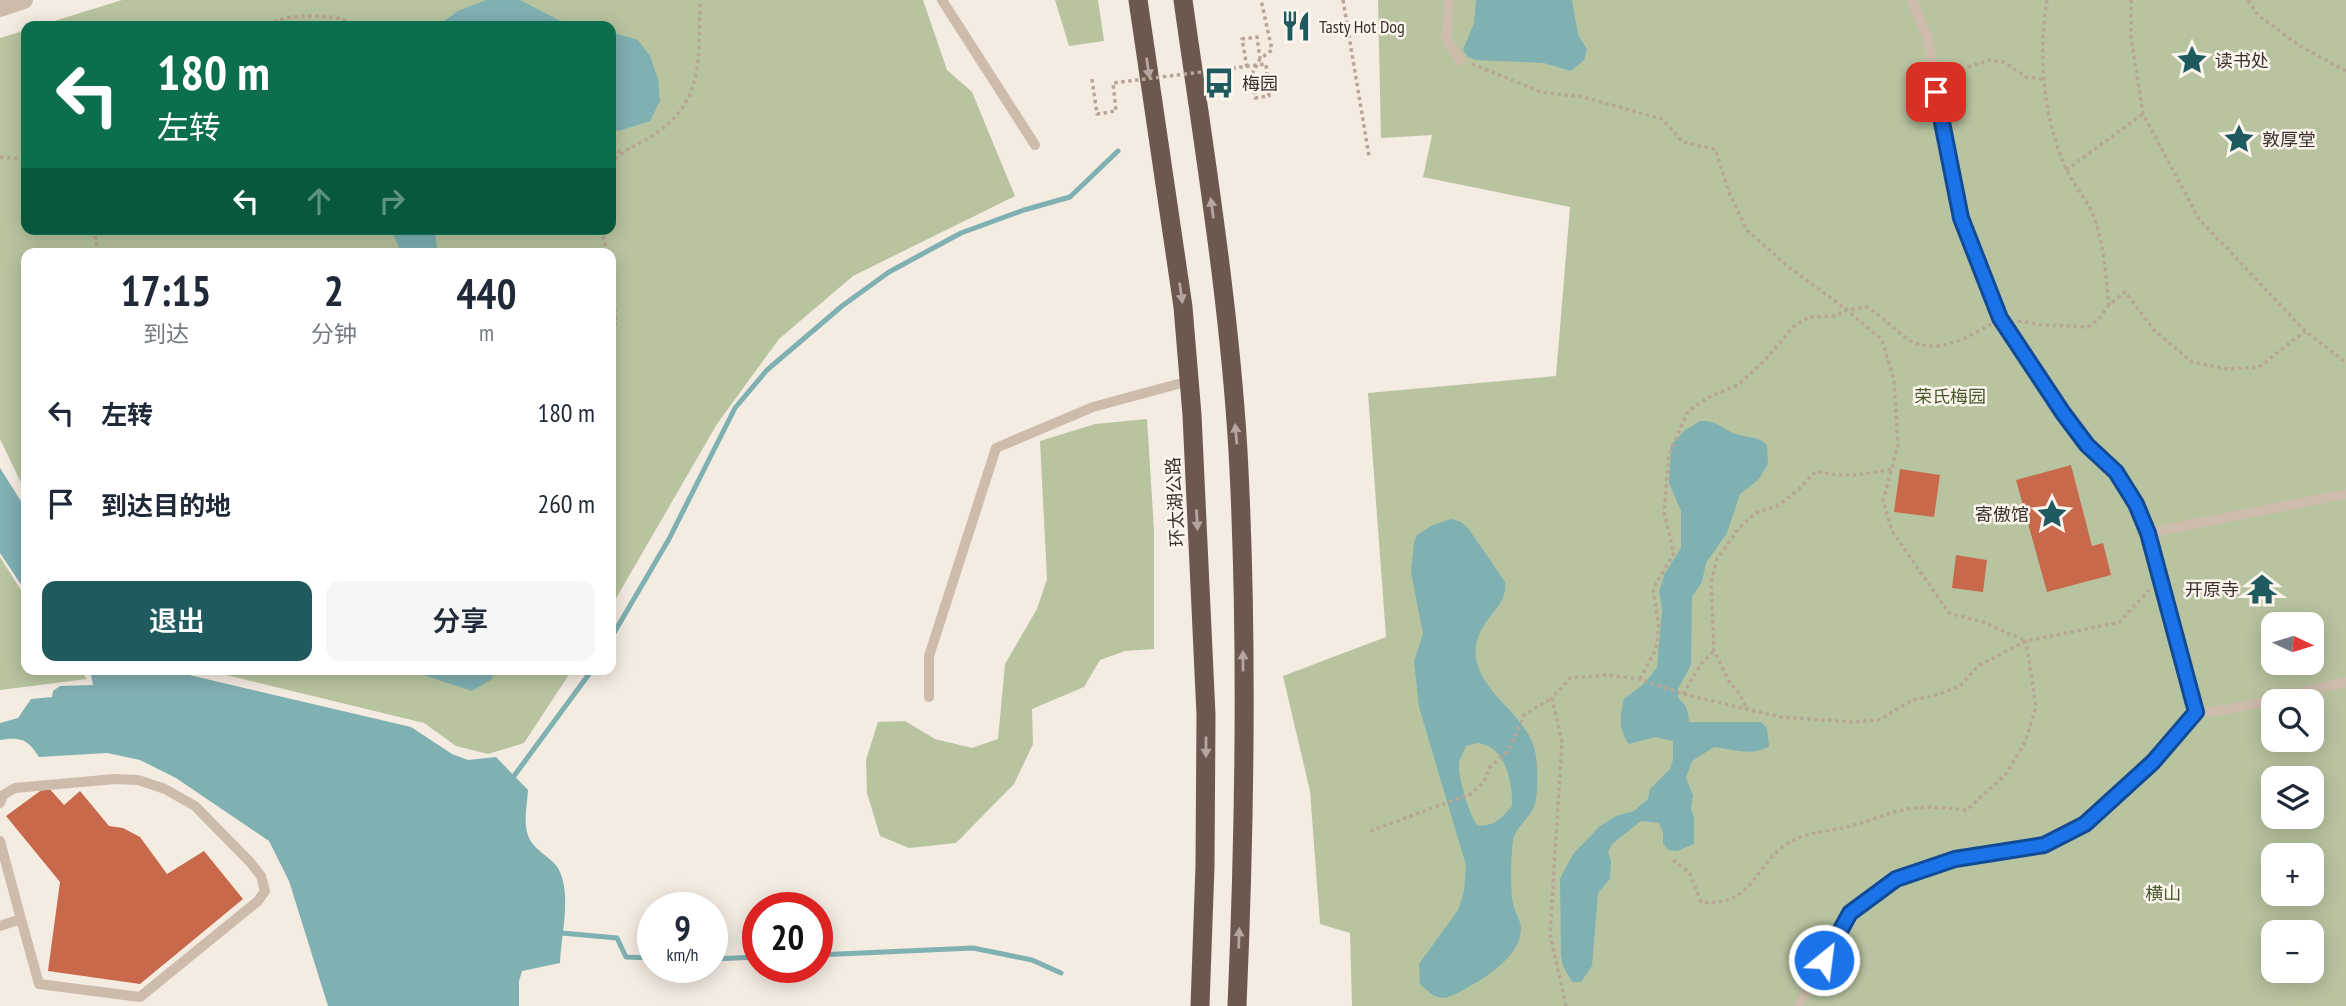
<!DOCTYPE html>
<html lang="zh">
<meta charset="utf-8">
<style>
body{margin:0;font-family:"PT Sans Narrow","Noto Sans SC",sans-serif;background:#f6f6f7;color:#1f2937;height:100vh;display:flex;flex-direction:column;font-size:26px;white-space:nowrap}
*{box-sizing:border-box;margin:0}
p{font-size:23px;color:#747a83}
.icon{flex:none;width:38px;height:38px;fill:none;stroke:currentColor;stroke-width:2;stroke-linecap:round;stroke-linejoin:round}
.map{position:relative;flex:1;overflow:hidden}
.panel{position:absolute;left:21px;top:248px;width:595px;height:427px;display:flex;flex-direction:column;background:#fff;border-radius:14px;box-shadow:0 4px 18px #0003}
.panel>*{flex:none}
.top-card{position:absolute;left:21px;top:21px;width:595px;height:214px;border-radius:14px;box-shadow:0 4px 18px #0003;background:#0b6e4f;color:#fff;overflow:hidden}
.needle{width:46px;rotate:94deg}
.fabs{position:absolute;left:2261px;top:612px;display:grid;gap:14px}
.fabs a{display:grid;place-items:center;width:63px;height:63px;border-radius:14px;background:#fff;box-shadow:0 4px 18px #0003;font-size:35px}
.speed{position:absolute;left:637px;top:892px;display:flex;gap:14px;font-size:35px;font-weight:700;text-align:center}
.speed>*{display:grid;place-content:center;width:91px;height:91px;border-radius:50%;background:#fff;box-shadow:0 4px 18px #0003;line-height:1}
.speed small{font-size:18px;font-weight:400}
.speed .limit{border:10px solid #d22;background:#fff;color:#111}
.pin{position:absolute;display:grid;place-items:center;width:60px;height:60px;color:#fff;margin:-30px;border-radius:14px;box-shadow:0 4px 10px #0006}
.me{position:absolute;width:77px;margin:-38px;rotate:29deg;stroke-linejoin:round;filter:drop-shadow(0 0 5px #0008)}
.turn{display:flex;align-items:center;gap:24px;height:147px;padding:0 21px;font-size:32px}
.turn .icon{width:91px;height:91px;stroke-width:2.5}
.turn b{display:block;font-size:49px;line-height:60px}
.lanes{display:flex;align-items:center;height:66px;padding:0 21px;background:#0003;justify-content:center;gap:35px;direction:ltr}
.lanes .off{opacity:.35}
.eta{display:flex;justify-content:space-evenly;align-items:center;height:119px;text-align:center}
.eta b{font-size:42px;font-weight:600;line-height:49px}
.action{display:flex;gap:14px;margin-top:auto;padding:14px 21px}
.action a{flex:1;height:80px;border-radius:14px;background:#1f5a5e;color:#fff;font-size:28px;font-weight:600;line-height:80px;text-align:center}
.action a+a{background:#f6f6f7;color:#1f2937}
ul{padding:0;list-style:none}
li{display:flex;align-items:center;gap:21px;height:91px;padding:0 21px}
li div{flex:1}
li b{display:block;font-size:26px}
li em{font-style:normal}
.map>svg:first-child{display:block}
</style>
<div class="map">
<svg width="2346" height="1006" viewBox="0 0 2346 1006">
<rect width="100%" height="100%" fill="#f4ebe1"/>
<!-- green -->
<path fill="#b8c4a0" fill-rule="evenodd" d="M122,0H923L947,70L972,92L1015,196L853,276L779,339L717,424L611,607V254H26V493L0,439V38L26,30V229H611V26H38Z
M1055,0H1098L1104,41L1069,46Z
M1378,0H2346V1006H1352L1350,933L1320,924L1310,791L1283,676L1386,637L1368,393L1556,376L1570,207L1423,177L1432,135L1381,138ZM2273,625H2312V663H2273ZM2273,702H2312V740H2273ZM2273,779H2312V817H2273ZM2273,856H2312V894H2273ZM2273,933H2312V971H2273Z
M1147,419L1154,530V649L1125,651L1100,660L1084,687L1032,709L1033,744L1014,784L956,843L909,848L880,836L867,793L866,760L878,722L905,721L935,739L972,748L998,739L1005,664L1037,609L1047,579L1040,441L1095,424Z
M0,557L26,598V670H80L87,679L0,690Z
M206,670H572L524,743L488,754L456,746L424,723Z"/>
<!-- water -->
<path fill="#7fb0b2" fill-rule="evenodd" d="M486,0H520L570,26H437L458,11Z
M1476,0H1572L1578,34L1587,50L1584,60L1571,71L1544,63L1476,60L1468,57L1463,50L1474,23Z
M611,32L638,40L650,56L658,79L660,101L650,121L619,131L611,129Z
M391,229H434L437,247L434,254H402Z
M1700,421C1718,420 1721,429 1736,434C1748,438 1758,436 1767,445L1768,464L1759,479L1740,494L1727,533L1706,563L1702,582L1692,597L1691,665L1678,689V698C1687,705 1688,710 1689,722H1761L1767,728L1769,746C1753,757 1732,749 1714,747L1692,761L1686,778L1693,795L1691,809L1694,817V844L1677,851L1668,850L1663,843V833L1659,823L1641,821L1612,844L1608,852L1611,861L1610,879L1598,893L1592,966L1581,982H1572L1563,966L1561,956L1560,879L1573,854L1600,826L1616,816L1634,811L1648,799L1650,789L1670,769L1673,760V741L1655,737L1629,744C1618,730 1620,715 1624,699L1646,682L1657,667L1662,609L1659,591L1665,573L1681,548V511L1669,483L1671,445L1684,431Z
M0,468L26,509V592L0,553Z
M1451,519L1461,522L1468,528L1505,582C1509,611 1472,619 1476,658C1481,694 1527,715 1535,751C1538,764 1539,798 1533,809C1528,819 1515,829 1513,840C1511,856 1510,889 1513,904C1515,912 1521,921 1521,929C1521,956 1485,978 1465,989C1442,1002 1438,1001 1420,984L1419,964L1458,910L1464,892L1466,865L1419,707L1414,661L1423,634L1411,572L1414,543L1417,535L1433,525ZM1477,743C1505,745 1513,782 1512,806C1502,817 1494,828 1477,825C1469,814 1457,775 1459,762C1461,757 1464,751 1466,746Z
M90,670H184L185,674L411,727L452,754L468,760L496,757L528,790C527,807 521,830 533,844C545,859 558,859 563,881C569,907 561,937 560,963L522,971L519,981V1006H328L289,881L269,841L176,778L140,760L107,753L39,757C27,739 21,737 0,740V723L18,718L31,699L52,697L53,691L60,686L93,685Z
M408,670H493L492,679L472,691Z"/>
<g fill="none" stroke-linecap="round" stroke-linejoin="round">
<!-- stream -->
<path stroke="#7fb0b2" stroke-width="5" d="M611,638L669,539L735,408L767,370L842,306L889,272L961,233L1024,210L1070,197L1118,151
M514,776L592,670
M562,933L617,938L626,957L653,958
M817,955L973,948L1032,960L1061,973
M712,959L758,957"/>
</g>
<!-- building -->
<path fill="#c8694b" d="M2071,465L2092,546L2103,543L2111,575L2047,592L2016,480Z
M1900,469L1940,475L1934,517L1894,512Z
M1956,555L1987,560L1983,592L1952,588Z
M47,786L64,805L80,791L109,826L123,828L140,837L167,874L204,851L243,899L140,984L48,971L60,882L6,816Z"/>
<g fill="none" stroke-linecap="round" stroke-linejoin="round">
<!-- path -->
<path stroke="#b9a596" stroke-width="3.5" stroke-dasharray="3.5 3.5" stroke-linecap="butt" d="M1343,0L1369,156
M2047,0C2038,55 2043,117 2066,169C2074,186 2089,201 2095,220C2104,247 2106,277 2109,305
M2131,0V37L2143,114L2199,219L2305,331L2344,361
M2248,0L2258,15L2300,46L2346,71
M268,26C282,14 323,14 341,19C346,20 351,24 356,26
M1472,64L1541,92L1583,97L1662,119L1683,142L1715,149L1730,195L1747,230L1786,265L1847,310L1882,340L1894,380L1898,445L1883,501L1892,531L1949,613L1983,622L2026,641
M1247,67L1242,39L1257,37L1260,59
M1947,68L1962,69L1990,60L2004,62L2026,77L2043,79
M1252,74L1260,59L1272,50L1261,0
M611,148L620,152
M0,157L26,159
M611,165C624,147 638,146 655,134C706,100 698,54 700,0
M2066,170L2143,114
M94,229L98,254
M602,229L607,254
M611,281L616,318L611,354
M2018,321L2044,325L2088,327L2098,320L2109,305L2125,292L2155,331L2192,362L2228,369L2259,367L2305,331
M1640,679L1656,649L1659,626L1653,589L1674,553L1664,513L1669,455L1688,411L1709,397L1738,385L1765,360L1793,327L1808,317L1835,316L1847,310L1867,307C1882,317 1888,323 1901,334C1929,359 1964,340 1991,324
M1683,694L1701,664L1714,651
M1745,706L1740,694L1730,683L1714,651L1711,583L1717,559L1740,527L1756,513L1779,505L1798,490L1816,471C1842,478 1865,475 1891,469
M1370,831L1471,794L1484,782L1489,768L1508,751L1525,714L1552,698
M1673,860L1689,872L1701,902C1757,908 1754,859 1794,840C1809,832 1830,831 1846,827C1865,823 1884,814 1903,810C1924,805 1946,808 1967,810L2006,774L2025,742L2036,707L2026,641
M1566,1006L1550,934L1562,742L1552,698L1570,678L1607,675L1640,679L1683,694L1780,717L1854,722L1879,720L1913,700L1936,695L1960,686L1978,666L2026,641L2120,622L2150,589"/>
<!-- service -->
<path stroke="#cdbbac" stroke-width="10" d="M942,0L1035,145
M1449,0L1446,38L1460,60
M1912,0L1927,36L1961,218L1984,279L2000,318L2063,413L2087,445L2115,472L2136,504L2148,533L2196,712L2226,710L2346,682
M2148,533L2346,494
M929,697V656L996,448L1093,407L1189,381
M0,803L3,795L15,788L115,779L138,780L165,789L195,806L250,862L261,876L265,891L258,901L140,997L39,984L21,919
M0,841L21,919L0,926
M1798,1006L1850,913L1896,879L1955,859L2044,845L2085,824L2153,762L2196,712"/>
<!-- tertiary -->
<path stroke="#cdbbac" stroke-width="18" d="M0,8L24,0"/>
<!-- trunk -->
<path stroke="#6c584f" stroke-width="19" d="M1138,0L1183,307L1192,415L1206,715L1205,866L1200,1006
M1183,0C1204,150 1229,300 1238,451C1248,635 1245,822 1237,1006"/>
<!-- path-bridge -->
<path stroke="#b9a596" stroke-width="3.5" stroke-dasharray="3.5 3.5" stroke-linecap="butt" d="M1092,79L1097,114L1116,111L1113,83L1266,64L1269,96L1255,98L1252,74"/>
</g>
<!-- one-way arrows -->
<defs><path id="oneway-solid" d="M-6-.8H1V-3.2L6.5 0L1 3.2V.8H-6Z" transform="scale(1.75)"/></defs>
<g fill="#b4a69e">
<use href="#oneway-solid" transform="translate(1148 68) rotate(82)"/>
<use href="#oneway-solid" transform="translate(1212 208) rotate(-98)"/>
<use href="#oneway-solid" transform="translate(1181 293) rotate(82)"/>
<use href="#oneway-solid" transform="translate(1236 434) rotate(-95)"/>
<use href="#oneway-solid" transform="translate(1197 520) rotate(87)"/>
<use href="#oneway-solid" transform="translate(1243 661) rotate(-90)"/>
<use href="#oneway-solid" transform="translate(1206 747) rotate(90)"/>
<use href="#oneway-solid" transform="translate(1239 938) rotate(-88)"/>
</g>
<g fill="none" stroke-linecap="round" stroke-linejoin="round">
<!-- route casing -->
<g stroke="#114b97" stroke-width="18">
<path id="route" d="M1824,960L1850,913L1896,879L1955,859L2044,845L2085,824L2153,762L2196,712L2148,533L2136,504L2116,472L2087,445L2063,413L2000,318L1961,218L1936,92"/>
</g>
<!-- route -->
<use href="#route" stroke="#1a73e8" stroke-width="12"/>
</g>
<!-- icons -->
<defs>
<g id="restaurant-bare" transform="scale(2.415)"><path d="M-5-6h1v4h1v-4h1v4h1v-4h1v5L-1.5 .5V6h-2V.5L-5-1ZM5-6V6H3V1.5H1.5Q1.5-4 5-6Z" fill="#1f5a5e" stroke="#fbf5ee" stroke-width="2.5" paint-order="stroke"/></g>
<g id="sight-bare" transform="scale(2.415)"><path d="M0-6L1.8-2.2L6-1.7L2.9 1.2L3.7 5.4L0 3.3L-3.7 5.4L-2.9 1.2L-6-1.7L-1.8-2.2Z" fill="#1f5a5e" stroke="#fbf5ee" stroke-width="2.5" paint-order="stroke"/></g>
<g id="bus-bare" transform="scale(2.415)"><path d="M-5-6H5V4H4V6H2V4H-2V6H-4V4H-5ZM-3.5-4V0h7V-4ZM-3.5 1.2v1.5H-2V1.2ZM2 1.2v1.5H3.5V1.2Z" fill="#1f5a5e" stroke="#fbf5ee" stroke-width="2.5" paint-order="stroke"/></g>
<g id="temple-bare" transform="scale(2.415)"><path d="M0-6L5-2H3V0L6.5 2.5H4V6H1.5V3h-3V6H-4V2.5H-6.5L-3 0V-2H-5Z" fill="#1f5a5e" stroke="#fbf5ee" stroke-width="2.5" paint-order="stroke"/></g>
</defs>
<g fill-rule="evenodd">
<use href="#restaurant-bare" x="1296" y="26"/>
<use href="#sight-bare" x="2192" y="60"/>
<use href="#bus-bare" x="1219" y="83"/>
<use href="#sight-bare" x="2239" y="139"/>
<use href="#sight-bare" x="2052" y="514"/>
<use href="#temple-bare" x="2262" y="589"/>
</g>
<g text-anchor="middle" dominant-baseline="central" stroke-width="5" stroke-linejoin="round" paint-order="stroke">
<!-- poi labels -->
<g font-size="18" fill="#3b302b" stroke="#fbf5ee" text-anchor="start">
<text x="1319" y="26">Tasty Hot Dog</text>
<text x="2215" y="60">读书处</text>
<text x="1242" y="83">梅园</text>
<text x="2262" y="139">敦厚堂</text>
<text x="2029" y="514" text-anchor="end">寄傲馆</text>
<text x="2239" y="589" text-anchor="end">开原寺</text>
</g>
<!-- park labels -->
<g font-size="18" fill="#4a5a2e" stroke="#fbf5ee">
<text x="1950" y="396">荣氏梅园</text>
<text x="2163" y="893">横山</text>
</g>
<!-- street labels -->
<g font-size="18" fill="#3b302b" stroke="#fbf5ee">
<text transform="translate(1175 502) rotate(-93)">环太湖公路</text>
</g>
</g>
</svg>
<div class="fabs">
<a><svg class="needle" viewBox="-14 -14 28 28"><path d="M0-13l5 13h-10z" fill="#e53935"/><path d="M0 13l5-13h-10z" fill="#747a83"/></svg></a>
<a><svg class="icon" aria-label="search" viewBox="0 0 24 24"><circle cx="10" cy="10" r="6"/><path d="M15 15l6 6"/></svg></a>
<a><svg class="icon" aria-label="layers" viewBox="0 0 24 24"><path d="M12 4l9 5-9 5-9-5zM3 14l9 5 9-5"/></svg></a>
<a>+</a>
<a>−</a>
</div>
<div class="speed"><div>9<small>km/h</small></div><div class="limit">20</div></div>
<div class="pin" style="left:1936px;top:92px;background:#d93025"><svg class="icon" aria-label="arrive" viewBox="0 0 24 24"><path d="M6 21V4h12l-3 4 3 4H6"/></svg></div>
<svg class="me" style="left:1824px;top:960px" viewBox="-20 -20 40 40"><circle r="17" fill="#1a73e8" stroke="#fff" stroke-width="3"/><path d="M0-11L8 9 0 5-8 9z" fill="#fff"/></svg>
<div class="top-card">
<div class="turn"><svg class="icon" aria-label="left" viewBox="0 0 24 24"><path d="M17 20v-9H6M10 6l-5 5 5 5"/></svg><div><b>180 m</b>左转</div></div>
<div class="lanes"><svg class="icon" aria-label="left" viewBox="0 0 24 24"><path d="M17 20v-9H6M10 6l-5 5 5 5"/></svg><svg class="icon off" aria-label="ahead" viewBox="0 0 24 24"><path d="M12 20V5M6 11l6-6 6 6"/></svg><svg class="icon off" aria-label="right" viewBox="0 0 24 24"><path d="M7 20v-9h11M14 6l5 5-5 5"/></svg></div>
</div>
<section class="panel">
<div class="eta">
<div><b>17:15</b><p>到达</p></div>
<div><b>2</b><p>分钟</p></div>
<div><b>440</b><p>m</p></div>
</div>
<ul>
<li><svg class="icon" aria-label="left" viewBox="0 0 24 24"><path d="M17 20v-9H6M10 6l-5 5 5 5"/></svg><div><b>左转</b></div><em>180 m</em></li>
<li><svg class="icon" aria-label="arrive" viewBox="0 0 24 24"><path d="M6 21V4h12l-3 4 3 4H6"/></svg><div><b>到达目的地</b></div><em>260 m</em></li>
</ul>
<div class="action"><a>退出</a><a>分享</a></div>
</section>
</div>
